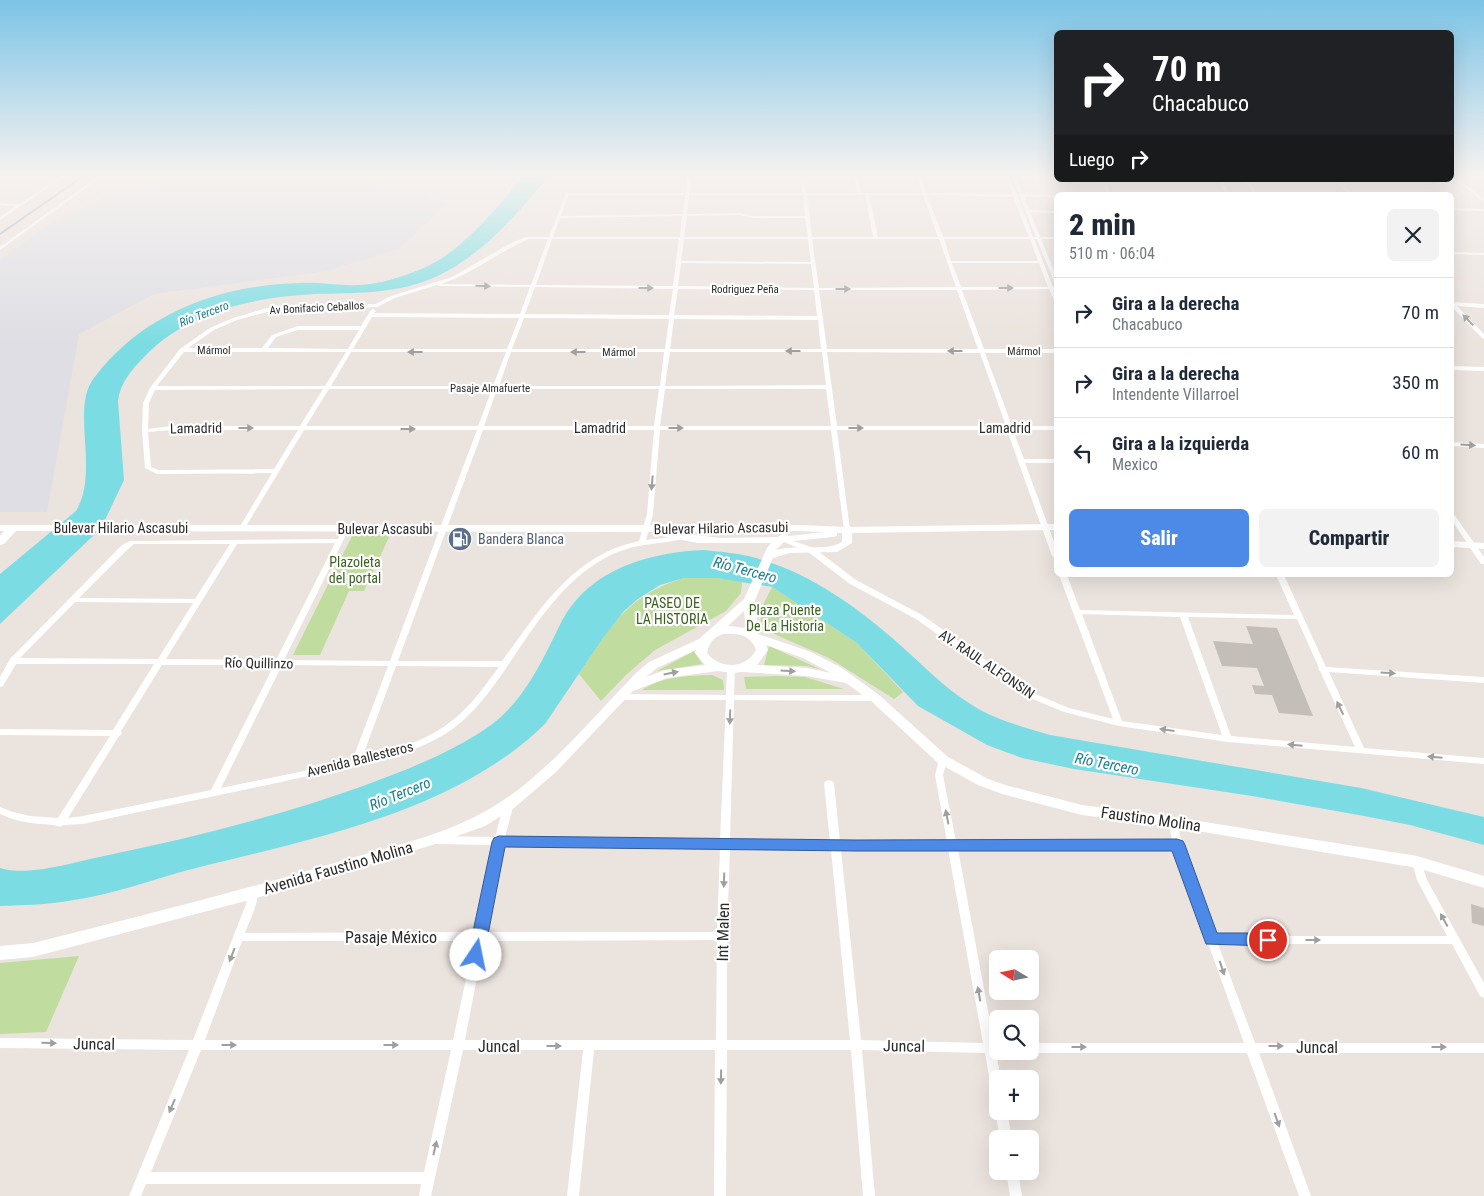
<!DOCTYPE html>
<html lang="es">
<meta charset="utf-8">
<style>
body{margin:0;font-family:"Roboto Condensed",sans-serif;background:#f2f2f3;color:#1f2937;height:100vh;display:flex;flex-direction:column;font-size:19px;white-space:nowrap}
*{box-sizing:border-box;margin:0}
p{font-size:16px;color:#747a83}
.icon{flex:none;width:28px;height:28px;fill:none;stroke:currentColor;stroke-width:2;stroke-linecap:round;stroke-linejoin:round}
.map{position:relative;flex:1;overflow:hidden}
.sheet{position:absolute;left:1054px;top:192px;width:400px;height:385px;display:flex;flex-direction:column;background:#fff;border-radius:8px;box-shadow:0 5px 20px #0002}
.sheet>*{flex:none}
.guide{position:absolute;left:1054px;top:30px;width:400px;height:152px;border-radius:8px;box-shadow:0 5px 20px #0002;background:#202124;color:#fff;overflow:hidden}
.needle{width:32px;rotate:280deg}
.controls{position:absolute;left:989px;top:950px;display:grid;gap:10px}
.controls a{display:grid;place-items:center;width:50px;height:50px;border-radius:8px;background:#fff;box-shadow:0 5px 20px #0002;font-size:25px}
.pin{position:absolute;display:grid;place-items:center;width:42px;height:42px;color:#fff;margin:-21px;border:2px solid #fff;border-radius:50%;box-shadow:0 1px 5px #0007}
.me{position:absolute;width:55px;margin:-28px;rotate:11deg;stroke-linejoin:round;filter:drop-shadow(0 0 4px #0008)}
.turn{display:flex;align-items:center;gap:18px;height:105px;padding:0 15px;font-size:22px}
.turn .icon{width:65px;height:65px;stroke-width:2.5}
.turn b{display:block;font-size:35px;line-height:42px}
.then{display:flex;align-items:center;height:48px;padding:0 15px;background:#0003;gap:10px;font-size:19px}
.round{display:grid;place-items:center;flex:none;width:52px;height:52px;border-radius:8px;background:#f2f2f3}
.summary{display:flex;align-items:center;justify-content:space-between;height:85px;padding:0 15px}
h1{font-size:30px;font-weight:800;line-height:38px}
.cta{display:flex;gap:10px;margin-top:auto;padding:10px 15px}
.cta a{flex:1;height:58px;border-radius:8px;background:#4d8ae8;color:#fff;font-size:20px;font-weight:800;line-height:58px;text-align:center}
.cta a+a{background:#f2f2f3;color:#1f2937}
ul{padding:0;list-style:none}
li{display:flex;align-items:center;gap:15px;height:70px;padding:0 15px;border-top:1px solid #e0e1e3}
li div{flex:1}
li b{display:block;font-size:19px}
li em{font-style:normal}
.map>svg:first-child{display:block}
</style>
<div class="map">
<svg width="1484" height="1196" viewBox="0 0 1484 1196">
<rect width="100%" height="100%" fill="#ebe3de"/>
<!-- industrial -->
<path fill="#dedee4" d="M272,176L383,186L448,202L401,248L327,271L154,294L79,334L47,512H0V260L45,227L106,197L170,183Z"/>
<!-- green -->
<path fill="#c1dc9f" d="M353,534L390,535L364,591H349L320,655H293Z
M684,578H717L742,581L741,593L726,611L655,650L626,675L601,701L579,674C611,626 626,596 684,578Z
M772,587L857,643L903,692L894,699L829,658L760,628L762,607Z
M769,646L820,669L806,666L764,665Z
M694,651L702,664L657,671Z
M712,675L723,680L724,690H642C663,676 687,676 712,675Z
M775,676L805,677L844,689H746L744,677Z
M79,956L46,1032L0,1034V963Z"/>
<!-- water -->
<path fill="#7bdde3" d="M524,175H550C516,215 479,260 428,280C392,294 353,293 315,294C254,297 188,311 145,356C132,369 120,383 118,401L124,480L104,522L93,536L0,624V574L76,511C100,472 70,408 94,378C143,313 220,285 300,283C320,282 340,286 360,285C380,284 401,277 419,270C452,257 476,230 500,204C509,194 515,183 524,175Z
M704,550C721,552 739,553 756,558C810,573 857,607 899,644C923,665 944,688 972,705C995,720 1024,727 1050,735L1361,788L1484,817V845L1410,825L1364,816L1252,796L1074,769L1022,758L987,745L918,706L857,643L772,587L717,578H684L660,585L638,599L624,611L603,638L545,724C456,811 316,838 200,867C156,878 113,895 68,901C46,905 23,905 0,906V868C29,877 74,862 104,856C192,838 279,816 363,786C406,770 451,753 488,727C518,706 535,675 551,643C557,632 562,618 570,608C600,566 655,552 704,550Z"/>
<!-- building -->
<path fill="#c4beb9" d="M1246,626L1277,628L1313,716L1279,713L1272,695L1255,694L1252,685L1264,686L1257,668L1222,666L1213,641L1253,644Z
M1471,904L1484,908V926L1472,923Z"/>
<g fill="none" stroke-linecap="round" stroke-linejoin="round">
<!-- street -->
<path fill="#fff" fill-rule="evenodd" d="M63,175H67L0,220V217L16,206L0,205V203L20,204Z
M100,175H104L0,250V247Z
M688,175H804L806,193H857L853,175H857L861,193H922L916,175L1056,176V178H1016L1023,194L1057,195L1056,197H1024L1029,210L1056,211V213L1030,212L1040,237H1056V239H1041L1056,276V282L1054,281L1037,239H1034L1053,287H1056V289H1054L1056,294V301L1054,300L1049,289L962,290L984,349H1056V353H985L1012,426H1056V430H1013L1024,459H1056V463H1025L1056,547V558L1052,556L1007,430H837L850,530L847,532L844,530L831,430H660L653,514L646,540L681,536L683,537L684,538L683,539C656,545 633,543 607,557C558,583 530,634 500,677C484,699 468,720 445,734C401,761 341,769 290,780C221,795 152,809 83,824L64,825L60,827C54,824 47,825 40,824C26,823 13,820 0,814V807L13,812L30,816L58,818L110,736L0,735V729L113,730L154,664H16L3,686L0,687V677L10,659L122,545L130,541L338,539L344,528H348L349,529L284,660L390,661L477,430H304L245,528L244,529H240L239,528L272,473L157,474L145,468L142,431L143,403L150,388L180,349L210,328L233,318L267,308L376,304L391,296L452,277L511,243L526,237H549L566,193H686ZM692,176H800L802,193H690ZM920,176L1006,177L1012,194L926,193ZM1010,178H1012L1019,194H1017ZM569,195H685L683,214L561,216ZM689,195H803L805,216H753L740,213L687,214ZM807,195H865L873,237H812ZM869,195H923L938,237H878ZM927,195L1013,197L1029,237H943ZM1018,197H1020L1036,237H1033ZM740,215L753,218H805L808,237H684L687,216ZM682,216L680,237H553L560,218ZM529,239H548L531,285L441,284C472,274 498,252 529,239ZM552,239H679L676,261L675,262L676,263L673,286L536,285ZM684,239H808L811,262L681,261ZM812,239H939L956,287L819,288ZM944,239H1030L1038,261H951ZM681,263L811,264L814,288L678,286ZM952,263H1039L1048,287H961ZM437,285L439,286L530,287L520,314L374,313L376,311L373,309L371,310L361,326H298L272,335L262,348H188L214,330L237,320L267,312L377,307L395,298ZM535,287L673,289L669,315L525,314ZM678,289L814,290L817,316L674,315ZM819,290H957L978,349H827ZM372,317L519,318L507,349H353ZM524,318L669,319L665,349H512ZM674,319L818,320L821,349H670ZM298,330H359L348,349L268,348L276,337ZM184,352H346L325,386H157ZM351,352H506L493,386H331ZM511,352H664L660,386H499ZM670,352H822L826,385L665,386ZM827,352L980,353L1006,426H837ZM323,389L300,426H171L148,429L149,403L155,390ZM329,389H492L478,426H306ZM497,389H659L654,426H484ZM665,389H826L831,426H660ZM171,430H298L274,469L158,470L151,467L148,432ZM483,430H654L647,514L639,541C572,555 540,610 502,661H398ZM335,543L276,660L166,659L237,544ZM134,544H230L195,599L79,598L128,549ZM75,602L193,603L158,659L20,658ZM162,665H274L211,790L83,816L68,818L119,736L121,735L122,733L121,731ZM282,665L388,666L352,761L221,788ZM396,666L499,667C485,685 472,705 454,719C428,741 394,750 362,758Z
M1451,175H1454L1484,199V202L1451,176Z
M1101,180H1105L1111,195H1107Z
M1217,180H1221L1231,195H1227Z
M1243,180H1247L1259,195H1255Z
M1334,180H1338L1353,195H1349Z
M1451,208L1484,209V211L1451,210Z
M1451,252L1484,253V255L1451,254Z
M1451,302L1484,304V308L1457,306L1484,334V339L1482,338L1451,306Z
M1451,366L1484,367V371L1451,370Z
M1451,442L1484,444V448L1451,446Z
M1451,512L1453,513L1484,557V564H1481L1451,519Z
M781,537L814,548L856,580L922,615L1031,692L1069,708L1113,719L1059,575H1067L1080,610L1294,615L1276,575H1284L1326,667L1484,677V683L1329,672L1364,748L1484,758V764L1228,742L1119,726L1064,712L1025,696L916,619L850,584L808,552L779,540L777,539ZM1082,614L1180,617L1222,735L1122,721ZM1188,617L1297,619L1319,668L1318,669L1320,671L1355,747L1231,736Z
M731,666L735,669L734,695H875L878,696L879,698L878,700L875,701L734,700L730,841L830,842L824,783L826,781L829,780L832,781L834,783L840,842H947L935,775L939,760L940,758H946L947,760L943,775L956,842L1172,841L1169,822L1171,820L1174,818L1177,820L1182,845L1215,936H1447L1417,880L1412,862L1414,859L1417,858L1420,859L1427,880L1484,983V998L1480,996L1452,944H1218L1255,1043H1484V1053H1259L1311,1196H1299L1247,1053H1030L1026,1052L1030,1051V1043H1244L1174,849H958L994,1043H998V1051H1002L996,1053L1001,1079H998V1098L994,1097L992,1093L985,1053L862,1050L875,1196H863L851,1050H727L726,1196H714L715,1050H594L579,1196H567L583,1050H463L431,1196H419L421,1184H146L141,1196H129L189,1050L0,1048V1038L193,1040L246,904L249,890L253,889L257,890C260,901 249,922 245,933L476,932L494,845L434,844L431,843L429,840L431,837L434,836L495,837L504,804L506,802L509,801L512,802L514,804L505,837L720,841L726,700H620L617,699L616,697L617,695L620,694L726,695L727,669ZM503,845L720,848L717,932H486ZM730,848L831,850L850,1040H727V936ZM948,849L983,1043L861,1040L841,850ZM717,940L716,1040H465L484,941ZM242,941H474L453,1040H205ZM201,1050H451L424,1172H151Z
M998,1107V1111H1007L1012,1139H1000L995,1111Z
M1006,1171H1018L1022,1196H1010Z"/>
<!-- secondary -->
<path fill="#fff" fill-rule="evenodd" d="M1056,524V530L852,533V543L837,552L790,553L773,558L755,600L758,634L811,652L842,668L879,695L948,757L988,779L1005,785L1082,805L1174,817L1417,856L1484,876V888L1417,868L1174,827L1082,815L1002,794L978,785L938,763L871,701L846,683L807,676L742,672L733,673L718,671L667,678L633,691L556,772L514,808L485,826L432,845L253,899L33,957L0,960V946L33,943C137,917 241,891 344,860C397,845 455,833 502,801C550,770 596,714 636,673L649,662L699,639L744,599L767,548L771,543H698L656,535L655,532L16,531L4,544L0,545V536L4,531H0V525H798L847,527ZM798,531L824,532L789,536L784,533L778,537L721,538L669,532ZM837,533H842V542C825,552 796,544 776,550L784,542L833,537L837,536ZM744,611L746,628L728,626ZM724,634C738,633 751,635 756,650C745,670 720,669 707,653C709,643 714,636 724,634ZM766,645L803,658L831,673L807,668L757,665L768,650ZM696,650L695,653L705,665L665,670L646,677L657,668Z
M1451,541L1484,543V549L1451,547Z"/>
<!-- rail -->
<path stroke="#a1a7b3" stroke-width="2" d="M0,234L85,175"/>
</g>
<!-- one-way arrows -->
<defs><path id="oneway-solid" d="M-6-.8H1V-3.2L6.5 0L1 3.2V.8H-6Z" transform="scale(1.25)"/></defs>
<g fill="#9f9f9f">
<use href="#oneway-solid" transform="translate(483 286) rotate(1)"/>
<use href="#oneway-solid" transform="translate(646 288)"/>
<use href="#oneway-solid" transform="translate(1006 288)"/>
<use href="#oneway-solid" transform="translate(843 289)"/>
<use href="#oneway-solid" transform="translate(1468 320) rotate(-134)"/>
<use href="#oneway-solid" transform="translate(793 351) rotate(180)"/>
<use href="#oneway-solid" transform="translate(955 351) rotate(-180)"/>
<use href="#oneway-solid" transform="translate(415 352) rotate(-180)"/>
<use href="#oneway-solid" transform="translate(578 352) rotate(180)"/>
<use href="#oneway-solid" transform="translate(246 428)"/>
<use href="#oneway-solid" transform="translate(676 428)"/>
<use href="#oneway-solid" transform="translate(856 428)"/>
<use href="#oneway-solid" transform="translate(408 429)"/>
<use href="#oneway-solid" transform="translate(1468 445) rotate(3)"/>
<use href="#oneway-solid" transform="translate(652 483) rotate(95)"/>
<use href="#oneway-solid" transform="translate(788 671) rotate(4)"/>
<use href="#oneway-solid" transform="translate(671 673) rotate(-11)"/>
<use href="#oneway-solid" transform="translate(1388 673) rotate(4)"/>
<use href="#oneway-solid" transform="translate(1340 708) rotate(-116)"/>
<use href="#oneway-solid" transform="translate(730 717) rotate(92)"/>
<use href="#oneway-solid" transform="translate(1167 730) rotate(-172)"/>
<use href="#oneway-solid" transform="translate(1295 745) rotate(-175)"/>
<use href="#oneway-solid" transform="translate(1435 757) rotate(-175)"/>
<use href="#oneway-solid" transform="translate(947 817) rotate(-101)"/>
<use href="#oneway-solid" transform="translate(724 880) rotate(92)"/>
<use href="#oneway-solid" transform="translate(1444 920) rotate(-119)"/>
<use href="#oneway-solid" transform="translate(1313 940)"/>
<use href="#oneway-solid" transform="translate(232 955) rotate(111)"/>
<use href="#oneway-solid" transform="translate(1222 968) rotate(71)"/>
<use href="#oneway-solid" transform="translate(979 994) rotate(-100)"/>
<use href="#oneway-solid" transform="translate(49 1043) rotate(1)"/>
<use href="#oneway-solid" transform="translate(229 1045)"/>
<use href="#oneway-solid" transform="translate(391 1045)"/>
<use href="#oneway-solid" transform="translate(554 1046)"/>
<use href="#oneway-solid" transform="translate(1276 1046)"/>
<use href="#oneway-solid" transform="translate(1079 1047)"/>
<use href="#oneway-solid" transform="translate(1439 1047)"/>
<use href="#oneway-solid" transform="translate(721 1077) rotate(91)"/>
<use href="#oneway-solid" transform="translate(172 1106) rotate(113)"/>
<use href="#oneway-solid" transform="translate(1277 1120) rotate(70)"/>
<use href="#oneway-solid" transform="translate(435 1148) rotate(-77)"/>
</g>
<!-- sky -->
<linearGradient id="sky" x2="0" y2="1"><stop stop-color="#7cc4e6"/><stop offset="0.51" stop-color="#f6f2f0"/><stop offset="1" stop-color="#f6f2f0" stop-opacity="0"/></linearGradient>
<rect width="1484" height="342" fill="url(#sky)"/>
<!-- route -->
<path fill="#4d8ae8" stroke="#325a97" d="M499,836L856,840L1177,839L1183,841L1185,845L1217,933H1268L1273,935L1275,940L1273,944L1268,946L1206,944L1172,851H856L505,847L484,955L481,960L476,962L470,960L468,955L492,842L494,838Z"/>
<!-- icons -->
<defs>
<g id="fuel-disc" transform="scale(1.25)"><circle r="9.5" fill="#5c6f8a" stroke="#fff"/><path d="M-5.5-6h7V0h2V4h1.3V-2.5L3-4.5l.8-.8L6-3V5H2.5V1h-1V6h-7ZM-4.2-4.7v3.2H.2V-4.7Z" fill="#fff"/></g>
</defs>
<g fill-rule="evenodd">
<use href="#fuel-disc" x="460" y="539"/>
</g>
<g text-anchor="middle" dominant-baseline="central" stroke-width="4.5" stroke-linejoin="round" paint-order="stroke">
<!-- far-street labels -->
<g font-size="11" fill="#2a2a2a" stroke="#fff">
<text x="745" y="289">Rodriguez Peña</text>
<text transform="translate(317 308) rotate(-3)">Av Bonifacio Ceballos</text>
<text x="214" y="350">Mármol</text>
<text x="1024" y="351">Mármol</text>
<text x="619" y="352">Mármol</text>
<text x="490" y="388">Pasaje Almafuerte</text>
</g>
<!-- far-water labels -->
<g font-size="12" font-style="italic" fill="#1a7e8e" stroke="#fff">
<text transform="translate(204 314) rotate(-21)">Río Tercero</text>
</g>
<!-- street labels -->
<g font-size="14" fill="#2a2a2a" stroke="#fff">
<text transform="translate(196 428) rotate(-1)">Lamadrid</text>
<text x="600" y="428">Lamadrid</text>
<text x="1005" y="428">Lamadrid</text>
<text x="121" y="528">Bulevar Hilario Ascasubi</text>
<text transform="translate(721 528) rotate(-1)">Bulevar Hilario Ascasubi</text>
<text x="385" y="529">Bulevar Ascasubi</text>
<text transform="translate(259 663) rotate(1)">Río Quillinzo</text>
<text transform="translate(987 664) rotate(34)">AV. RAUL ALFONSIN</text>
<text transform="translate(360 759) rotate(-14)">Avenida Ballesteros</text>
</g>
<!-- service labels -->
<g font-size="14" fill="#4e5e75" stroke="#fff" text-anchor="start">
<text x="478" y="539">Bandera Blanca</text>
</g>
<!-- park labels -->
<g font-size="14" fill="#3b6121" stroke="#fff">
<text x="355" y="562">Plazoleta<tspan x="355" dy="16">del portal</tspan></text>
<text x="672" y="603">PASEO DE<tspan x="672" dy="16">LA HISTORIA</tspan></text>
<text x="785" y="610">Plaza Puente<tspan x="785" dy="16">De La Historia</tspan></text>
</g>
<!-- water labels -->
<g font-size="15" font-style="italic" fill="#1a7e8e" stroke="#fff">
<text transform="translate(745 570) rotate(15)">Río Tercero</text>
<text transform="translate(1107 764) rotate(11)">Río Tercero</text>
<text transform="translate(400 794) rotate(-22)">Río Tercero</text>
</g>
<!-- near-street labels -->
<g font-size="16" fill="#2a2a2a" stroke="#fff">
<text transform="translate(1151 819) rotate(8)">Faustino Molina</text>
<text transform="translate(338 868) rotate(-16)">Avenida Faustino Molina</text>
<text transform="translate(723 932) rotate(-89)">Int Malen</text>
<text x="391" y="937">Pasaje México</text>
<text transform="translate(94 1044) rotate(1)">Juncal</text>
<text x="499" y="1046">Juncal</text>
<text transform="translate(904 1046) rotate(1)">Juncal</text>
<text x="1317" y="1047">Juncal</text>
</g>
</g>
</svg>
<div class="controls">
<a><svg class="needle" viewBox="-14 -14 28 28"><path d="M0-13l5 13h-10z" fill="#e53935"/><path d="M0 13l5-13h-10z" fill="#747a83"/></svg></a>
<a><svg class="icon" aria-label="search" viewBox="0 0 24 24"><circle cx="10" cy="10" r="6"/><path d="M15 15l6 6"/></svg></a>
<a>+</a>
<a>−</a>
</div>
<div class="pin" style="left:1268px;top:940px;background:#d93025"><svg class="icon" aria-label="arrive" viewBox="0 0 24 24"><path d="M6 21V4h12l-3 4 3 4H6"/></svg></div>
<svg class="me" style="left:476px;top:955px" viewBox="-20 -20 40 40"><circle r="19" fill="#fff"/><path d="M0-13L10 11 0 6-10 11z" fill="#4d8ae8"/></svg>
<div class="guide">
<div class="turn"><svg class="icon" aria-label="right" viewBox="0 0 24 24"><path d="M7 20v-9h11M14 6l5 5-5 5"/></svg><div><b>70 m</b>Chacabuco</div></div>
<div class="then">Luego<svg class="icon" aria-label="right" viewBox="0 0 24 24"><path d="M7 20v-9h11M14 6l5 5-5 5"/></svg></div>
</div>
<section class="sheet">
<div class="summary"><div><h1>2 min</h1><p>510 m · 06:04</p></div><a class="round"><svg class="icon" aria-label="close" viewBox="0 0 24 24"><path d="M6 6l12 12M18 6L6 18"/></svg></a></div>
<ul>
<li><svg class="icon" aria-label="right" viewBox="0 0 24 24"><path d="M7 20v-9h11M14 6l5 5-5 5"/></svg><div><b>Gira a la derecha</b><p>Chacabuco</p></div><em>70 m</em></li>
<li><svg class="icon" aria-label="right" viewBox="0 0 24 24"><path d="M7 20v-9h11M14 6l5 5-5 5"/></svg><div><b>Gira a la derecha</b><p>Intendente Villarroel</p></div><em>350 m</em></li>
<li><svg class="icon" aria-label="left" viewBox="0 0 24 24"><path d="M17 20v-9H6M10 6l-5 5 5 5"/></svg><div><b>Gira a la izquierda</b><p>Mexico</p></div><em>60 m</em></li>
</ul>
<div class="cta"><a>Salir</a><a>Compartir</a></div>
</section>
</div>
